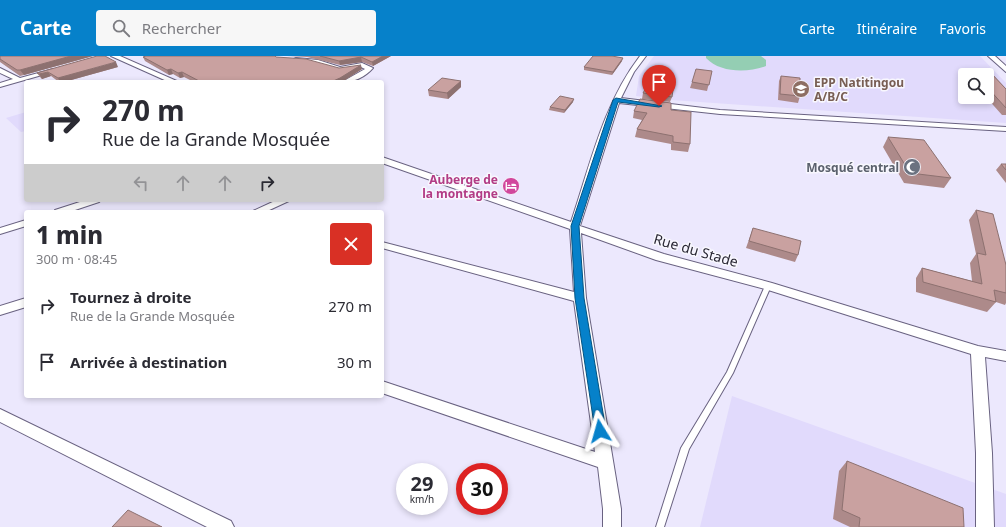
<!DOCTYPE html>
<html lang="fr">
<meta charset="utf-8">
<style>
body{margin:0;font-family:"Noto Sans",sans-serif;background:#f7f7f7;color:#2b2b33;height:100vh;display:flex;flex-direction:column;font-size:15px;white-space:nowrap}
*{box-sizing:border-box;margin:0}
p{font-size:13px;color:#7c7c81}
.icon{flex:none;width:22px;height:22px;fill:none;stroke:currentColor;stroke-width:2;stroke-linecap:round;stroke-linejoin:round}
.map{position:relative;flex:1;overflow:hidden}
.drawer{position:absolute;left:24px;top:154px;width:360px;height:188px;display:flex;flex-direction:column;background:#fff;border-radius:4px;box-shadow:0 2px 6px #0003}
.drawer>*{flex:none}
.guide{position:absolute;left:24px;top:24px;width:360px;height:122px;border-radius:4px;box-shadow:0 2px 6px #0003;background:#fff;color:#2b2b33;overflow:hidden}
.controls{position:absolute;left:958px;top:12px;display:grid;gap:8px}
.controls a{display:grid;place-items:center;width:36px;height:36px;border-radius:4px;background:#fff;box-shadow:0 2px 6px #0003;font-size:20px}
.speed{position:absolute;left:396px;top:407px;display:flex;gap:8px;font-size:20px;font-weight:700;text-align:center}
.speed>*{display:grid;place-content:center;width:52px;height:52px;border-radius:50%;background:#fff;box-shadow:0 2px 6px #0003;line-height:1}
.speed small{font-size:10px;font-weight:400}
.speed .limit{border:6px solid #d22;background:#fff;color:#111}
.pin{position:absolute;display:grid;place-items:center;width:34px;height:34px;color:#fff;margin:-41px -17px;border-radius:50% 50% 50% 0;rotate:-45deg;box-shadow:0 0 4px #0007}
.pin .icon{rotate:45deg}
.me{position:absolute;width:44px;margin:-22px;rotate:352deg;stroke-linejoin:round;filter:drop-shadow(0 0 3px #0008)}
.turn{display:flex;align-items:center;gap:14px;height:84px;padding:0 12px;font-size:18px}
.turn .icon{width:52px;height:52px;stroke-width:2.5}
.turn b{display:block;font-size:28px;line-height:34px}
.lanes{display:flex;align-items:center;height:38px;padding:0 12px;background:#0003;justify-content:center;gap:20px;direction:ltr}
.lanes .off{opacity:.35}
.round{display:grid;place-items:center;flex:none;width:42px;height:42px;border-radius:4px;background:#f7f7f7}
.summary{display:flex;align-items:center;justify-content:space-between;height:68px;padding:0 12px}
h1{font-size:24px;font-weight:800;line-height:30px}
ul{padding:0;list-style:none}
li{display:flex;align-items:center;gap:12px;height:56px;padding:0 12px}
li div{flex:1}
li b{display:block;font-size:15px}
li em{font-style:normal}
header{display:flex;align-items:center;gap:24px;box-sizing:border-box;height:56px;padding:0 20px;background:#0681ca;color:#fff}
header strong{font-size:19px}
nav{display:flex;gap:22px;margin-inline-start:auto;font-size:14px}
.search{width:280px;height:36px;background:#f7f7f7;display:flex;align-items:center;gap:10px;box-sizing:border-box;padding:0 14px;border-radius:4px;color:#7c7c81;font-size:15px}
.map>svg:first-child{display:block}
</style>
<header>
<strong>Carte</strong>
<div class="search"><svg class="icon" aria-label="search" viewBox="0 0 24 24"><circle cx="10" cy="10" r="6"/><path d="M15 15l6 6"/></svg>Rechercher</div>
<nav><a>Carte</a><a>Itinéraire</a><a>Favoris</a></nav>
</header>
<div class="map">
<svg width="1006" height="471" viewBox="0 0 1006 471">
<rect width="100%" height="100%" fill="#ece8fd"/>
<!-- built -->
<path fill="#e1dafc" fill-rule="evenodd" d="M654,0H980L1006,27V67L671,44L636,40L639,20ZM965,19H987V41H965Z
M26,56V75L21,76L6,62Z
M732,340L1006,438V471H700Z"/>
<!-- green -->
<path fill="#94ceb3" d="M706,0H761L766,4V10C748,17 720,17 706,2Z"/>
<g fill="none" stroke-linecap="round" stroke-linejoin="round">
<!-- lane casing -->
<g stroke="#696281" stroke-width="2">
<path id="lane" d="M768,228L771,230L733,317L689,393L664,471H656L681,392L727,316L765,230Z"/>
</g>
<!-- street casing -->
<g stroke="#696281" stroke-width="2">
<path id="street" d="M111,0H120L179,26H169Z
M640,0H646L634,16L621,42L720,54L1006,71V75L720,58L619,47L580,170L664,198L772,227L978,290L1006,295V305L985,301L992,397L994,471H976V397L971,298L765,233L656,204L581,177L586,242L621,453V471H603V453L598,411L382,337V325L595,396L574,245L382,192V186L574,236L570,173L382,107V101L571,166C590,110 603,48 640,0Z
M988,0H995L1006,10V16Z
M296,2L318,4L340,11L362,7L373,12C365,21 354,26 342,26L365,13L361,11L340,15L317,8L294,5V3Z
M0,12L20,22L53,13L56,15L0,31V27L13,23L0,17Z
M86,144H101L99,146L69,156H54L55,154Z
M277,144H291L265,156H251Z
M26,164V170L0,178V172Z
M26,242V251L0,259V250Z
M0,353L231,465L234,471H207L0,366Z"/>
</g>
<!-- lane -->
<use href="#lane" fill="#fff" fill-rule="evenodd"/>
<!-- street -->
<use href="#street" fill="#fff" fill-rule="evenodd"/>
</g>
<!-- wall -->
<path fill="#ad8a8a" d="M0,0H93L24,19L20,20L0,6Z
M287,0H391L373,10L362,6L340,9L307,1Z
M143,1H276L339,12L362,13L342,26H194L184,21L180,22L173,18L169,19L145,5Z
M622,5L612,19L584,14V11Z
M118,11L64,26H59L51,20L42,23L40,21L37,17Z
M971,14L990,16L1006,33V59H1002L986,41H987V19H968Z
M712,15L707,35L690,32L692,26Z
M781,20L800,40L798,47L778,44L779,25Z
M666,23L663,33L672,41L670,46L642,43L643,37Z
M461,25V31L448,43L429,40L428,34Z
M573,46L564,57L549,54L550,51Z
M671,54L690,88L688,96L671,94V88L635,81L637,73L642,64L633,62L634,55Z
M888,81L951,122L944,132L904,127L883,91Z
M1001,108H1006V127L996,114Z
M976,154L1006,209V247L1005,249L996,246L987,256L916,236V222L922,212L972,225L970,207L976,198L969,164Z
M753,172L798,199L795,206L746,192Z
M847,405L964,471H850L833,463L839,415Z"/>
<!-- shaded-wall -->
<path fill="#8d7170" d="M71,0H93L24,19L20,14Z
M383,0H391L373,10L372,6Z
M361,1L362,6L340,9L339,5Z
M623,2L622,5L612,19L613,16Z
M116,6L118,11L64,26H60L58,22Z
M361,9L362,13L342,26H331Z
M171,13L173,18L169,19L167,14Z
M48,16L51,20L42,23L39,18Z
M182,16L184,21L180,22L178,17Z
M461,25V31L448,43L447,37Z
M574,43L573,46L564,57L565,54Z"/>
<!-- building -->
<path fill="#c9a1a0" stroke="#8d7170" d="M0,0H71L20,14H17L0,3Z
M97,0H105L116,6L58,22L48,16L39,18L37,17Z
M146,0H275L276,1L306,3L339,12L361,9L340,22L331,26H201L182,16L178,17L171,13L167,14L143,1Z
M320,0H383L372,6L361,1L339,5Z
M593,0H612L623,2L613,16L584,11Z
M696,13L712,15L709,29L692,26Z
M971,14L990,16L1006,33V52L987,31V19H976Z
M781,20L800,22V40L780,38Z
M652,21L666,23L662,33L673,34L672,41L643,37Z
M442,22L461,25L447,37L428,34Z
M560,40L574,43L565,54L550,51Z
M640,43L671,47V54L691,56L690,88L673,86V80L637,73L647,57L634,55Z
M888,81L924,84L951,122L910,117Z
M1001,108H1006V114Z
M976,154L993,158L1006,209V237L994,234L996,246L923,226L922,212L982,228L977,197L986,199Z
M753,172L801,185L798,199L749,185Z
M847,405L963,452L964,471H859L860,462L842,454Z
M128,454L162,471H112Z"/>
<!-- route -->
<path fill="#0681ca" stroke="#045483" d="M616,42L662,50L659,51L618,46L579,170L584,242L606,375L604,378L600,380L596,378L595,375L575,242L571,170L613,44Z"/>
<!-- icons -->
<defs>
<g id="school-disc" transform="scale(0.9)"><circle r="9.5" fill="#8d6e63" stroke="#f8f7fe"/><path d="M0-5L7-2L0 1L-7-2ZM-4 1L0 2.5L4 1V4Q0 6-4 4Z" fill="#fff"/></g>
<g id="mosque-disc" transform="scale(0.9)"><circle r="9.5" fill="#6b7280" stroke="#f8f7fe"/><path d="M3.5-4.9A6 6 0 1 0 3.5 4.9A5 5 0 1 1 3.5-4.9Z" fill="#fff"/></g>
<g id="hotel-disc" transform="scale(0.9)"><circle r="9.5" fill="#d1479c" stroke="#f8f7fe"/><path d="M-6-4.5h1.5V1H6V5H4.5V3h-9V5H-6ZM-4 0a1.8 1.8 0 1 1 3.6 0ZM.5 0V-2.5h3Q6-2.5 6 0Z" fill="#fff"/></g>
</defs>
<g fill-rule="evenodd">
<use href="#school-disc" x="801" y="33"/>
<use href="#mosque-disc" x="912" y="111"/>
<use href="#hotel-disc" x="511" y="130"/>
</g>
<g text-anchor="middle" dominant-baseline="central" stroke-width="3" stroke-linejoin="round" paint-order="stroke">
<!-- far-education labels -->
<g font-size="12" font-weight="bold" fill="#785e54" stroke="#f8f7fe" text-anchor="start">
<text x="814" y="26">EPP Natitingou<tspan x="814" dy="14">A/B/C</tspan></text>
</g>
<!-- far-worship labels -->
<g font-size="12" font-weight="bold" fill="#5b616d" stroke="#f8f7fe" text-anchor="end">
<text x="899" y="111">Mosqué central</text>
</g>
<!-- far-hotel labels -->
<g font-size="12" font-weight="bold" fill="#b23c85" stroke="#f8f7fe" text-anchor="end">
<text x="498" y="123">Auberge de<tspan x="498" dy="14">la montagne</tspan></text>
</g>
<!-- street labels -->
<g font-size="14" fill="#292734" stroke="#f8f7fe">
<text transform="translate(696 194) rotate(16)">Rue du Stade</text>
</g>
</g>
</svg>
<div class="controls">
<a><svg class="icon" aria-label="search" viewBox="0 0 24 24"><circle cx="10" cy="10" r="6"/><path d="M15 15l6 6"/></svg></a>
</div>
<div class="speed"><div>29<small>km/h</small></div><div class="limit">30</div></div>
<div class="pin" style="left:659px;top:50px;background:#d93025"><svg class="icon" aria-label="arrive" viewBox="0 0 24 24"><path d="M6 21V4h12l-3 4 3 4H6"/></svg></div>
<svg class="me" style="left:600px;top:375px" viewBox="-20 -20 40 40"><path d="M0-17L14 15 0 8-14 15z" fill="#0681ca" stroke="#fff" stroke-width="4"/></svg>
<div class="guide">
<div class="turn"><svg class="icon" aria-label="right" viewBox="0 0 24 24"><path d="M7 20v-9h11M14 6l5 5-5 5"/></svg><div><b>270 m</b>Rue de la Grande Mosquée</div></div>
<div class="lanes"><svg class="icon off" aria-label="left" viewBox="0 0 24 24"><path d="M17 20v-9H6M10 6l-5 5 5 5"/></svg><svg class="icon off" aria-label="ahead" viewBox="0 0 24 24"><path d="M12 20V5M6 11l6-6 6 6"/></svg><svg class="icon off" aria-label="ahead" viewBox="0 0 24 24"><path d="M12 20V5M6 11l6-6 6 6"/></svg><svg class="icon" aria-label="right" viewBox="0 0 24 24"><path d="M7 20v-9h11M14 6l5 5-5 5"/></svg></div>
</div>
<section class="drawer">
<div class="summary"><div><h1>1 min</h1><p>300 m · 08:45</p></div><a class="round" style="background:#d93025;color:#fff"><svg class="icon" aria-label="close" viewBox="0 0 24 24"><path d="M6 6l12 12M18 6L6 18"/></svg></a></div>
<ul>
<li><svg class="icon" aria-label="right" viewBox="0 0 24 24"><path d="M7 20v-9h11M14 6l5 5-5 5"/></svg><div><b>Tournez à droite</b><p>Rue de la Grande Mosquée</p></div><em>270 m</em></li>
<li><svg class="icon" aria-label="arrive" viewBox="0 0 24 24"><path d="M6 21V4h12l-3 4 3 4H6"/></svg><div><b>Arrivée à destination</b></div><em>30 m</em></li>
</ul>
</section>
</div>
